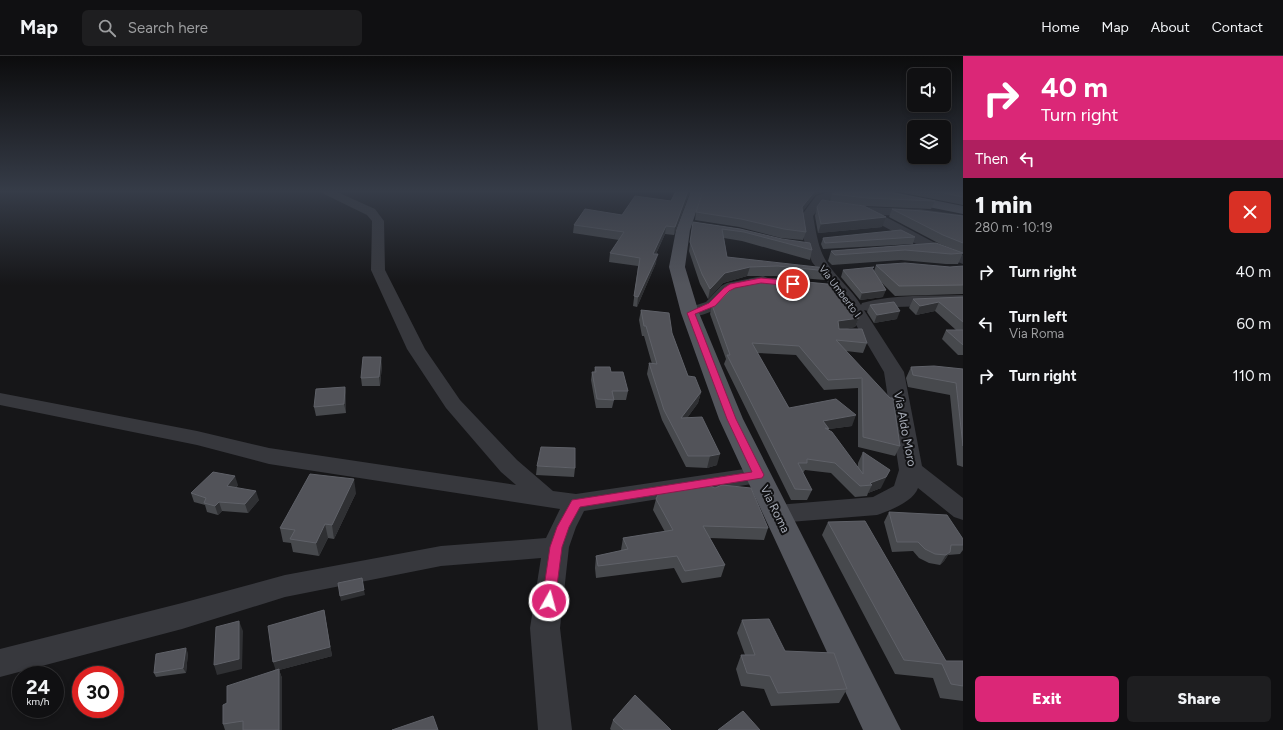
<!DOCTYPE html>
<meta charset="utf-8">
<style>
body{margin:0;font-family:Figtree,sans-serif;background:#1e1e20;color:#f1f3f6;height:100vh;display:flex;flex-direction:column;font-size:15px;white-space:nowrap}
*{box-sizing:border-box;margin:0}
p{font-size:13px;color:#9c9d9f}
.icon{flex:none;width:22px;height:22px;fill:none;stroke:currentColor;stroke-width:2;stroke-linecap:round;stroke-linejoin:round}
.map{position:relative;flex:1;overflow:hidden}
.side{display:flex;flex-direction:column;background:#101012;width:320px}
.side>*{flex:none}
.hud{background:#db2777;color:#fff;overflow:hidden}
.fabs{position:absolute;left:907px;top:12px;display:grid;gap:8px}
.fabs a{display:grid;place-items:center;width:44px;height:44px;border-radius:6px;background:#101012;box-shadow:0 2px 6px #0003,0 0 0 1px #303032;font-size:20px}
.speed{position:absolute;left:12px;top:610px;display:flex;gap:8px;font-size:20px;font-weight:700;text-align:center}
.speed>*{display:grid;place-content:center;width:52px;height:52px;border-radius:50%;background:#101012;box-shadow:0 2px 6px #0003,0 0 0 1px #303032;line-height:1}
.speed small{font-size:10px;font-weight:400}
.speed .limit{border:6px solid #d22;background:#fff;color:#111}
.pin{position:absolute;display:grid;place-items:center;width:34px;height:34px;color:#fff;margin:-17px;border:2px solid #fff;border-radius:50%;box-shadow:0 1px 4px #0007}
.me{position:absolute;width:44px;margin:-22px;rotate:7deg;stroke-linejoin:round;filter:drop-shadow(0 0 3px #0008)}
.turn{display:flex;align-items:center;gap:14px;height:84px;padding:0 12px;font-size:18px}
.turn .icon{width:52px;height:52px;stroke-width:2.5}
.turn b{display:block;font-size:28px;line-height:34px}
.then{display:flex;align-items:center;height:38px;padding:0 12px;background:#0003;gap:8px;font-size:15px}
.round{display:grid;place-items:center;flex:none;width:42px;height:42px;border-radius:6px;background:#1e1e20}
.headline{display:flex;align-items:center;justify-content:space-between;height:68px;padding:0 12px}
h1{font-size:24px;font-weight:800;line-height:30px}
.button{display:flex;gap:8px;margin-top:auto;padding:8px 12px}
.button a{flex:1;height:46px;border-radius:6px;background:#db2777;color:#fff;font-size:16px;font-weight:800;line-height:46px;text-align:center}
.button a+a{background:#1e1e20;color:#f1f3f6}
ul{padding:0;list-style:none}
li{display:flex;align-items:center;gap:12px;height:52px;padding:0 12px}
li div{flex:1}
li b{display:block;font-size:15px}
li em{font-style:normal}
header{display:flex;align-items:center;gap:24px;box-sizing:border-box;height:56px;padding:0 20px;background:#101012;border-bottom:1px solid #303032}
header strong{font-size:19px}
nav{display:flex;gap:22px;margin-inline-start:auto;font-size:14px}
.search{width:280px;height:36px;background:#1e1e20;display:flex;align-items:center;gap:10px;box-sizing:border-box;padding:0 14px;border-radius:6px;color:#9c9d9f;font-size:15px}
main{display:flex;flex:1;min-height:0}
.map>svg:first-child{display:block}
</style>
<header>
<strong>Map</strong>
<div class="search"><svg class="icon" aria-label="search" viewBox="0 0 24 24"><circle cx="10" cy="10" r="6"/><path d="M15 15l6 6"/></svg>Search here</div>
<nav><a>Home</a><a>Map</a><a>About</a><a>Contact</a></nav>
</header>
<main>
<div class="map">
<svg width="963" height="674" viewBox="0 0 963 674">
<rect width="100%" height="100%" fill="#161618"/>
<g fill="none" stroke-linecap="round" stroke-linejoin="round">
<!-- minor -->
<path fill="#37383d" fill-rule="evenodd" d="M320,135H335L375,153L384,165L385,214L425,293L460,344L517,404L553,435L576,438L758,411L766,413L770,419L766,425L758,427L584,455L576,471L569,491L560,572L572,674H538L530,572L541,502L441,510L285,541L182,573L0,621V593L182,547L285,519L441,490L546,482L560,453L269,408L197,389L0,349V337L197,375L269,392L516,429L501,416L446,352L407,293L371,214L372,165L367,159L322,137Z
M832,135H849L847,137L824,146L813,160C816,175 818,192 826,205C834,219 851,233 861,249L862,247C895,238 930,240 963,239V249L896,251L868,255L864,254L904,316L922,410L963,442V464L954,461L918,432C914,445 889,455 877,459L777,467L768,464L765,458L768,452L777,449L873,441L894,430L899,414L884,316L840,242L812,206L804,184L801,160L816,140Z
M847,148L864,151L920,153L963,159V167L920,161L882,159L939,189L963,199V208L929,195L861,158L843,155L841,152L843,149Z
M763,220L768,222L771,225L768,228L737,234C729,238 725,247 718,252C711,257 692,263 684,261L682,257L684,253L706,246L721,230L727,227Z"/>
<!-- primary -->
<path fill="#53555c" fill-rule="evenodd" d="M691,135H703L690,174L685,211L699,257L743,363L901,674H863L719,363L681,257L669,211L676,174Z
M864,135H888L963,150V158L870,139L865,138Z"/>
</g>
<!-- wall -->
<path fill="#47494d" d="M676,135H690L674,179L665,178L656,198V207L637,251L633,250L638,210L609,206L610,197L619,184L573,177L574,169L622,159L671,145Z
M894,135H963V149Z
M832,138L935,145L931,153L864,150L830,145Z
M815,139L803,155L806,176L803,184L781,182L739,171L695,164L696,156Z
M817,151L882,171L818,177L815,160Z
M892,153L963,160V197L940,188L889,161Z
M693,166L740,173L812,194L810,204L742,185L724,182L727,201L828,215L825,224L775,220H747L723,227L708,243L700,228L689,195Z
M915,181L913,188L823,193L821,188L823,182Z
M936,187L963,197L958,208H946L901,204L832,209L828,205L831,195Z
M876,209L950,211L963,210V238L895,240L881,226L883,241L860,244L841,221L843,214L873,213L874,215Z
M963,241V299H958L942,283L946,274H956L935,255L916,259L909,252L913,243Z
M712,249L859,262L855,271L845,273L867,287L863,297L846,295L900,390L895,400L858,391V332L824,334L796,299L757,297L789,352L852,370L829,373L828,374L858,412V407L863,396L881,432L868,437L867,440L855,441L831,417L805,414L803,417L812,434L807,444H791L724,308L726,303L710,258Z
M870,249L897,263L874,267L867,256Z
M641,254L672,277L688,320L701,336L698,347L687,362L717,409L707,412L686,411L662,364L647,318L649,307L652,308L644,280H642L639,264Z
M382,309L380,330H362L361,322Z
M595,311L611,316L628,335L626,344H614L612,352H596L591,324L592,316H594Z
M911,311L963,313V411L957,409L950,339L908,331L906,322Z
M345,331L346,339V357L316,360L314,351Z
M537,410L575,412L574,421L536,419Z
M238,429L236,432L259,444L248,457L222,455L218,459L207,456L205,449L194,446L191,437Z
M356,437L334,483L328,482L319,500L293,496L291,487L283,486L280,472Z
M656,443L768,472L764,484L710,482L725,509L721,521L682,527L674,512L596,522L595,512L596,500L621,495V494L623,482L665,476L653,454Z
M889,456L963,483V494L960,498L948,499L944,505L940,509L929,507L919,502L913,495L892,496L884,466Z
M828,466L946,605H963V645L940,642L933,622L895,618L822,479Z
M324,554L332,600L279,614L282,622V674H225L223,668L227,647L276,613Z
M742,564L785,595L847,633L839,647L771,650L764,633L741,630L736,613L741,599H745L737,577Z
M188,597L186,617L156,621L154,617Z
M613,664L671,674H611L610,673Z"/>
<!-- shaded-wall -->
<path fill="#2f3033" d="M688,135H690L674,179L675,171Z
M815,135H828L815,139L800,159L802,151Z
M886,161L882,171L818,177L821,168Z
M666,170L665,178L652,206L653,198Z
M658,198L656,207L637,251L638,241Z
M750,211L747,220L723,227L708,243L710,233L725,217Z
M886,234L883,241L860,244L862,237Z
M939,246L935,255L916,259L920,250Z
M900,255L897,263L874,267L877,259Z
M859,262L855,271L835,275L838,265Z
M381,301L382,309L380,330L379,321Z
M345,331L346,339V357L344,348Z
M701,336L698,347L679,373L681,362Z
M856,359L852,370L829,373L823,365Z
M720,398L717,409L707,412L710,400Z
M890,414L881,432L868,437L872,429L870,427Z
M235,420L238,429L230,439L227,430Z
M354,423L356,437L334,483L332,469Z
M256,435L259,444L248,457L245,448Z
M219,446L222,455L218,459L215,450Z
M325,468L328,482L319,500L316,487Z
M950,496L944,505L940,509L946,499Z
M364,534L365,539L341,545L340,540Z
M324,554L332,600L279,614L282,622V674H279L276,615L273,606Z
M239,565L243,575L242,613L217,619L214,609Z
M186,592L188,597L186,617L183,612Z"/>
<!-- building -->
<path fill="#525359" stroke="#5f6168" d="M676,135H688L675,171L666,170L653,198H658L638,241L634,240L640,202L610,197L624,176L574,169L585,153L622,159L635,140L671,145Z
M703,135H815L802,151L806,176L784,173L741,163L696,156Z
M840,135H881L935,145L867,142L832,138Z
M934,135H963V141Z
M822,144L864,150L886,161L821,168L817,151Z
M892,153L923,155L963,160V187L943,179Z
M693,166L740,173L782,183L810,187L812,194L744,176L722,173L727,201L826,212L828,215L778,210L750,211L725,217L710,233L702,218L690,186Z
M901,174L915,181L825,187L823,182Z
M936,187L963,197L951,198L905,194L835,199L831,195Z
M905,207L950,211L963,210V229L899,230L876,209Z
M874,211L872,212L886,234L862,237L843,214Z
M775,223L838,229L859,262L838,265L839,273H862L867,287L836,284L890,342H893L900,390L863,381L862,322L828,324L799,290L752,287L789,352L836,343L856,359L823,365L829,373L825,372L832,376L863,418V396L890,414L886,421L870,427L872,429L860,430L835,407L807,403V407H798L812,434L795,433L727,299H730L712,249L722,243L737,228L750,224Z
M963,241V266L939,246L920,250L913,243Z
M894,246L900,255L877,259L870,249Z
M641,254L669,257L672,277L688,320L695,321L701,336L681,362L702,361L720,398L710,400H688L664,354L649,307L657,308L646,270H644Z
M946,274H963V289Z
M363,301H381L379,321L361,322Z
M934,310L963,313V390L956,327L913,319L911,311Z
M595,311H610L611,316H623L628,335H612L614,344L597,343L592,316H596Z
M345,331L344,348L314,351L316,333Z
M541,391L575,392V412L537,410Z
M213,416L235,420L227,430L256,435L245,448L219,446L215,450L204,447L206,442L191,437Z
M310,418L354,423L332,469L325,468L316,487L290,483L295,474L280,472Z
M708,429L715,432L722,429L751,432L768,472L703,470L725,509L685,515L677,500L598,510L596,500L628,493L623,482L673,474L656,443L659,437Z
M889,456L947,459L963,483V489H951L950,496L946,499L935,498L925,493L918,486H897Z
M865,465L946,605H963V630L951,628L942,608L904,604L828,466Z
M362,522L364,534L340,540L338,527Z
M324,554L330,591L273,606L268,570Z
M769,563L785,595L834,597L847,633L778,637L770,620L747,617L741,599H755L742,564Z
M239,565V603L214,609L216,571Z
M186,592L183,612L154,617L156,598Z
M279,613V674H243V665L223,668V649L227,647V630Z
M635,639L671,674H624L613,664Z
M743,655L760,674H718Z
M433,660L438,674H392Z"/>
<!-- sky -->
<linearGradient id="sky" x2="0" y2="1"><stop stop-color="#0c0c0d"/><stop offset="0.59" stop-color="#363c48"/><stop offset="1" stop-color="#363c48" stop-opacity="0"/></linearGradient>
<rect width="963" height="229" fill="url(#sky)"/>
<!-- route -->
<path fill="#db2777" stroke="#8e194d" d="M761,222L793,225L796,228L793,230L761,227L735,232L729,235L715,250L695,258L736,363L764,419L762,422L580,451L569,471L562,491L555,545L553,549L549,551L544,549L542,545L550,491L557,471L572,444L752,416L727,363L687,257L709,247L724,232L730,228Z"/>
<g text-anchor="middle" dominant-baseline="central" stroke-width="4" stroke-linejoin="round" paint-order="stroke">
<!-- far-street labels -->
<g font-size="10" fill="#a8adb8" stroke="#111113">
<text transform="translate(840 235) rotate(53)">Via Umberto I</text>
</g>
<!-- street labels -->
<g font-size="12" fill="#a8adb8" stroke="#111113">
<text transform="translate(905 373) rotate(79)">Via Aldo Moro</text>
<text transform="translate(775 453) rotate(64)">Via Roma</text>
</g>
</g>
</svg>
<div class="fabs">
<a><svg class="icon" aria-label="sound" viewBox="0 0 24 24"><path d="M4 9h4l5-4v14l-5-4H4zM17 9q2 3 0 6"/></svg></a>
<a><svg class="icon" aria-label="layers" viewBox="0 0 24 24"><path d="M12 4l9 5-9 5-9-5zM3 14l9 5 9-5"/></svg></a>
</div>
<div class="speed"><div>24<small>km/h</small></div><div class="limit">30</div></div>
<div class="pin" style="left:793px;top:228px;background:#d93025"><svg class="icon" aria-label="arrive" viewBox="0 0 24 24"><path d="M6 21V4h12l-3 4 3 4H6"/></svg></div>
<svg class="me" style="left:549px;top:545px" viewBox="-20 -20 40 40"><circle r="17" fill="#db2777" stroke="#fff" stroke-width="3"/><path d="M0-11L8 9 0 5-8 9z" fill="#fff"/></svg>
</div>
<section class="side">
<div class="hud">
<div class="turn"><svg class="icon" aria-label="right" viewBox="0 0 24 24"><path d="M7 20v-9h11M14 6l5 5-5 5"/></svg><div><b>40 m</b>Turn right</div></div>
<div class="then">Then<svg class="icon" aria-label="left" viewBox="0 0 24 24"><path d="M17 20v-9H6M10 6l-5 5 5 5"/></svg></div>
</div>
<div class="headline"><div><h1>1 min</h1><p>280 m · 10:19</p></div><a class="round" style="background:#d93025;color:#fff"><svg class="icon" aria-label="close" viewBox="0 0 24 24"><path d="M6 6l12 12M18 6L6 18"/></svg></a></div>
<ul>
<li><svg class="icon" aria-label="right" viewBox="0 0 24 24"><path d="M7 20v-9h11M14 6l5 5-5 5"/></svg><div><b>Turn right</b></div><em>40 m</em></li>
<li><svg class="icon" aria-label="left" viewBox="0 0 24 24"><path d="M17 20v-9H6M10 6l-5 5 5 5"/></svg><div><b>Turn left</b><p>Via Roma</p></div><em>60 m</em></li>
<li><svg class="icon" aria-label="right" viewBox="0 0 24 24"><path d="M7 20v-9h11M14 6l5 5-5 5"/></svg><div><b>Turn right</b></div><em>110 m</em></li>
</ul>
<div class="button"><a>Exit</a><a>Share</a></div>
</section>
</main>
